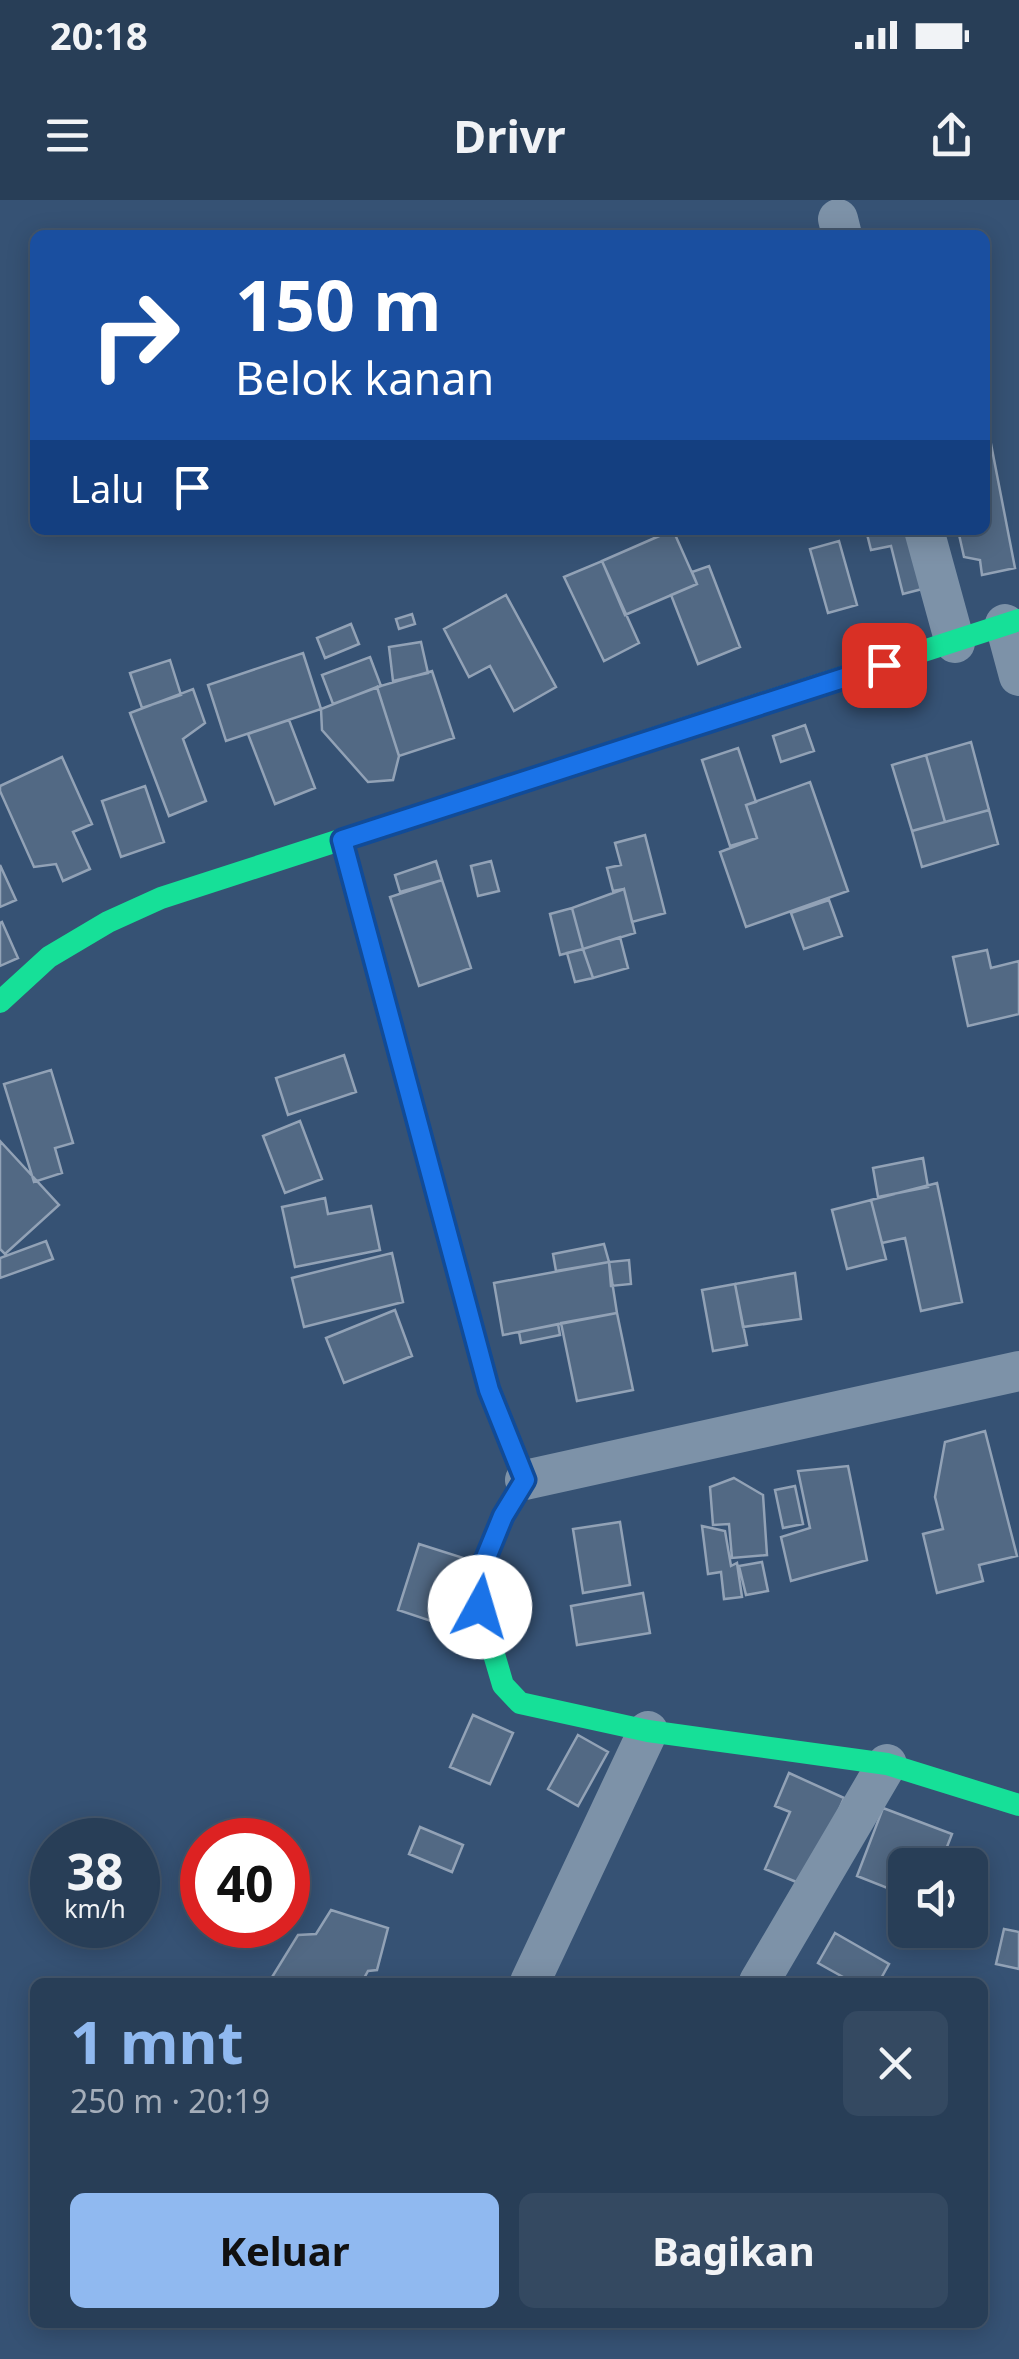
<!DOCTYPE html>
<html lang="id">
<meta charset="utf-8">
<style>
body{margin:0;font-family:"Noto Sans",sans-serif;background:#344961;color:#f1f3f6;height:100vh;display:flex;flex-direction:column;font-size:38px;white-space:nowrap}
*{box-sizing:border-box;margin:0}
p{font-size:32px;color:#a5aeba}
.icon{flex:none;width:55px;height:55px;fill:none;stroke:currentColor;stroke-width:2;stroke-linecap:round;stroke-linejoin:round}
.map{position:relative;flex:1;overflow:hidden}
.panel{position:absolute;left:30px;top:1778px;width:958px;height:350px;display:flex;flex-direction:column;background:#283e57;border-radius:15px;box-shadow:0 5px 25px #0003,0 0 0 2px #44576d}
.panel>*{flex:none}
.banner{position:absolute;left:30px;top:30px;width:960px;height:305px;border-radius:15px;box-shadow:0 5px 25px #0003,0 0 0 2px #44576d;background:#1a4fa0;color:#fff;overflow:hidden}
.tools{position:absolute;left:888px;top:1648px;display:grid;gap:20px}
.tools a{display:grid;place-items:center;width:100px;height:100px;border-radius:15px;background:#283e57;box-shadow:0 5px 25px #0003,0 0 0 2px #44576d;font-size:50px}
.speed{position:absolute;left:30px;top:1618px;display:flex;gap:20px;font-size:50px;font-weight:700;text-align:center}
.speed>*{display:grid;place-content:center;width:130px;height:130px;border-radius:50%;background:#283e57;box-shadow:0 5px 25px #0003,0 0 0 2px #44576d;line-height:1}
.speed small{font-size:25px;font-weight:400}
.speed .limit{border:15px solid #d22;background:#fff;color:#111}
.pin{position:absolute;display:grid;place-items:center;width:85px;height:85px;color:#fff;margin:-42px;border-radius:20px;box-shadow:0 5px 15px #0006}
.me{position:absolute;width:110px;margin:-55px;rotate:6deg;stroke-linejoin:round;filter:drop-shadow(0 0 8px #0008)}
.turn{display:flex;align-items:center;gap:35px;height:210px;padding:0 40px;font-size:45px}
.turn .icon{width:130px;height:130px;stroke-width:2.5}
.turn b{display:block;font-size:70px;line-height:85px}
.then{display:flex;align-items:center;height:95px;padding:0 40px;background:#0003;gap:20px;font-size:38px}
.round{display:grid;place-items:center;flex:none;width:105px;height:105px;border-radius:15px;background:#344961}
.summary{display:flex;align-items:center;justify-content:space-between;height:170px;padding:0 40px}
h1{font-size:60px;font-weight:700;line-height:75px;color:#90b9f0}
.cta{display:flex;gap:20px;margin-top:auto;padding:20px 40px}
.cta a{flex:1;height:115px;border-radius:15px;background:#90b9f0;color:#111;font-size:40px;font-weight:700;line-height:115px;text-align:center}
.cta a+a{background:#344961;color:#f1f3f6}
.status{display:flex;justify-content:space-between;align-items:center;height:70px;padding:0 50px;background:#283e57;direction:ltr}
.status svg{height:28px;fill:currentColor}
header{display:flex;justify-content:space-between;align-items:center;height:130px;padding:0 40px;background:#283e57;font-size:45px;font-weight:700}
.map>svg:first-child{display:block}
</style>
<div class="status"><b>20:18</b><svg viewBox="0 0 49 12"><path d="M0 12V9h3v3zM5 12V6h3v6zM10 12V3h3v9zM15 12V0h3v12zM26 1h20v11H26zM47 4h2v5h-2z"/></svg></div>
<header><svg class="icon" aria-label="menu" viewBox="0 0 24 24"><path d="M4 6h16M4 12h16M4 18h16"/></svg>Drivr<svg class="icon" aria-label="share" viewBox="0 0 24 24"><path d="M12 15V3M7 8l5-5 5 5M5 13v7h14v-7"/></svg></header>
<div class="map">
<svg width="1019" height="2159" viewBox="0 0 1019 2159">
<rect width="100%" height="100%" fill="#365274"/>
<!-- building -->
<path fill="#526984" stroke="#92a2b6" stroke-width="2.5" d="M985,213L1015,368L982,375L980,360L964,357L958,330H985Z
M673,330L697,384L625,415L602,361Z
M866,330H911L926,388L903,394L891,346L871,350Z
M839,341L857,405L828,413L810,349Z
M602,361L639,443L604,461L564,377Z
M709,366L740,447L698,464L671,395L697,384L692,372Z
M506,395L556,487L514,511L490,466L469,477L444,429Z
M412,414L415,424L399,429L396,419Z
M351,424L359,444L325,458L317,438Z
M421,442L428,473L393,481L389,447Z
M303,453L321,509L226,541L208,485Z
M370,457L381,486L333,504L322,475Z
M170,460L181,495L142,508L130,473Z
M432,471L454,538L399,556L377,487Z
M377,487L399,556L393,580L368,582L322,530L321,509Z
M193,489L205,523L183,539L206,601L169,616L130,513Z
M289,520L315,588L275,604L248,534Z
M805,525L814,551L781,562L773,536Z
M971,542L989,610L945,622L926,555Z
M738,548L756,602L746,605L757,638L730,646L702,560Z
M926,555L945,622L912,631L892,565Z
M62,557L92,624L73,632L90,669L63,681L56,664L34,667L0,591V586Z
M810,582L848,691L746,727L720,652L757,638L746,605Z
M145,586L164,642L121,657L102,601Z
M989,610L998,644L922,667L912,631Z
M645,635L665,713L632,722L624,689L613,691L607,668L621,665L615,643Z
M436,661L442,680L400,692L395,675Z
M491,661L499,691L478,696L471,666Z
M0,665L16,700L0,707Z
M442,680L471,768L419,786L390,697Z
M624,689L635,733L583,749L572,708Z
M829,700L842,736L804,749L791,713Z
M572,708L583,749L560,755L550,714Z
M2,722L18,758L0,766V723Z
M620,737L628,768L593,778L583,749Z
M583,749L593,778L575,782L567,753Z
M987,750L991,768L1019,761V814L968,826L953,757Z
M344,855L356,892L288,915L276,878Z
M51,870L73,943L55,948L62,973L34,982L4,884Z
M300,921L322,979L285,993L263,936Z
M0,941L59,1005L5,1054L0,1049Z
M923,958L928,987L878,997L873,968Z
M937,983L962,1102L921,1111L905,1038L882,1043L871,1000Z
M325,998L328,1014L371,1006L380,1050L295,1067L282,1007Z
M871,1000L886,1059L847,1069L832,1010Z
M46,1041L53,1059L0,1078V1058Z
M604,1044L609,1062L556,1071L553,1054Z
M392,1053L403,1102L304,1127L292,1078Z
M629,1060L631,1084L611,1086L609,1062Z
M609,1062L617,1113L503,1135L494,1083Z
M795,1073L801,1119L743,1127L735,1084Z
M735,1084L747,1145L713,1151L702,1090Z
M395,1110L412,1156L344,1183L326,1138Z
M617,1113L633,1190L577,1201L561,1123Z
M558,1124L560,1135L521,1143L519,1132Z
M985,1231L1017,1356L979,1365L983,1381L937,1393L923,1334L943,1329L935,1297L945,1242Z
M848,1266L867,1360L791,1381L781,1337L810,1328L798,1271Z
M734,1278L763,1295L767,1355L732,1358L729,1324L713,1325L710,1287Z
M795,1286L803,1324L783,1328L775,1290Z
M620,1322L630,1385L583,1393L573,1329Z
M702,1326L725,1331L731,1366L737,1363L742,1397L724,1399L721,1372L708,1374Z
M419,1344L476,1362L455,1429L398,1410Z
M762,1362L768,1391L746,1395L739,1366Z
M643,1393L650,1433L577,1445L571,1406Z
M473,1515L513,1533L490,1584L450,1567Z
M578,1535L608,1552L578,1606L548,1589Z
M789,1573L844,1598L806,1686L765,1669L790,1612L775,1606Z
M883,1608L952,1634L940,1665H905V1695L857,1676Z
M420,1627L463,1645L452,1672L409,1654Z
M331,1710L388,1728L377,1770L368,1771L362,1782H301L294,1778L291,1782H269L298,1735L316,1734Z
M1004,1729L1019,1732V1769L996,1764Z
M835,1733L889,1764L879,1782H852L818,1763Z"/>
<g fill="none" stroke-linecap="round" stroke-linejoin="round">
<!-- street -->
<path stroke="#7d92a8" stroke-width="40" d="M838,19L842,35
M924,330L955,443
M1005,424L1019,476
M525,1280L1019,1171
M530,1782L648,1531
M759,1782L887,1564"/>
<!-- fast -->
<path stroke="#16e098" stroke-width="22" d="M0,802L49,757L108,722L161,698L1019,420
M521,1271L525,1280L503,1316L485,1360L480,1407L503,1485L520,1503L648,1531L887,1564L1019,1605"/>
<!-- slow -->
<path stroke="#ffcf43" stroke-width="22" d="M342,640L489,1190L521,1271"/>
</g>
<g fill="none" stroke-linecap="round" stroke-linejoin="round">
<!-- route casing -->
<g stroke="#114b97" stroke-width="25">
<path id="route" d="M480,1407L485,1360L503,1316L525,1280L489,1190L342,640L884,465"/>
</g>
<!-- route -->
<use href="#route" stroke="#1a73e8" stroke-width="18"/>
</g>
</svg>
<div class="tools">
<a><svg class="icon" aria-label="sound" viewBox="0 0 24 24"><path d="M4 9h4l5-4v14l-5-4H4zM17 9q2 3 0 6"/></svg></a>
</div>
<div class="speed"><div>38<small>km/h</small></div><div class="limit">40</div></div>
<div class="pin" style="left:884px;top:465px;background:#d93025"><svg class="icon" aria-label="arrive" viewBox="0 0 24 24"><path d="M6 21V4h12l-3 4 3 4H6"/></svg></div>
<svg class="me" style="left:480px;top:1407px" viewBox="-20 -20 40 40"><circle r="19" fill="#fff"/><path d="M0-13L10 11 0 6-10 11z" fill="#1a73e8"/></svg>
<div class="banner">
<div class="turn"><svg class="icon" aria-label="right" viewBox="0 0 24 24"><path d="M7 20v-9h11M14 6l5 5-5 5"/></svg><div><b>150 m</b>Belok kanan</div></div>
<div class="then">Lalu<svg class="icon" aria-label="arrive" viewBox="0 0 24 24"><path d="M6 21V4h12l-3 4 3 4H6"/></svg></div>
</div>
<section class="panel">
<div class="summary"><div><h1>1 mnt</h1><p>250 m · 20:19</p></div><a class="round"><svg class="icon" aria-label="close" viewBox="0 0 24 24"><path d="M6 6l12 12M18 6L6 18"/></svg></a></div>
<div class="cta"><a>Keluar</a><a>Bagikan</a></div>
</section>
</div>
